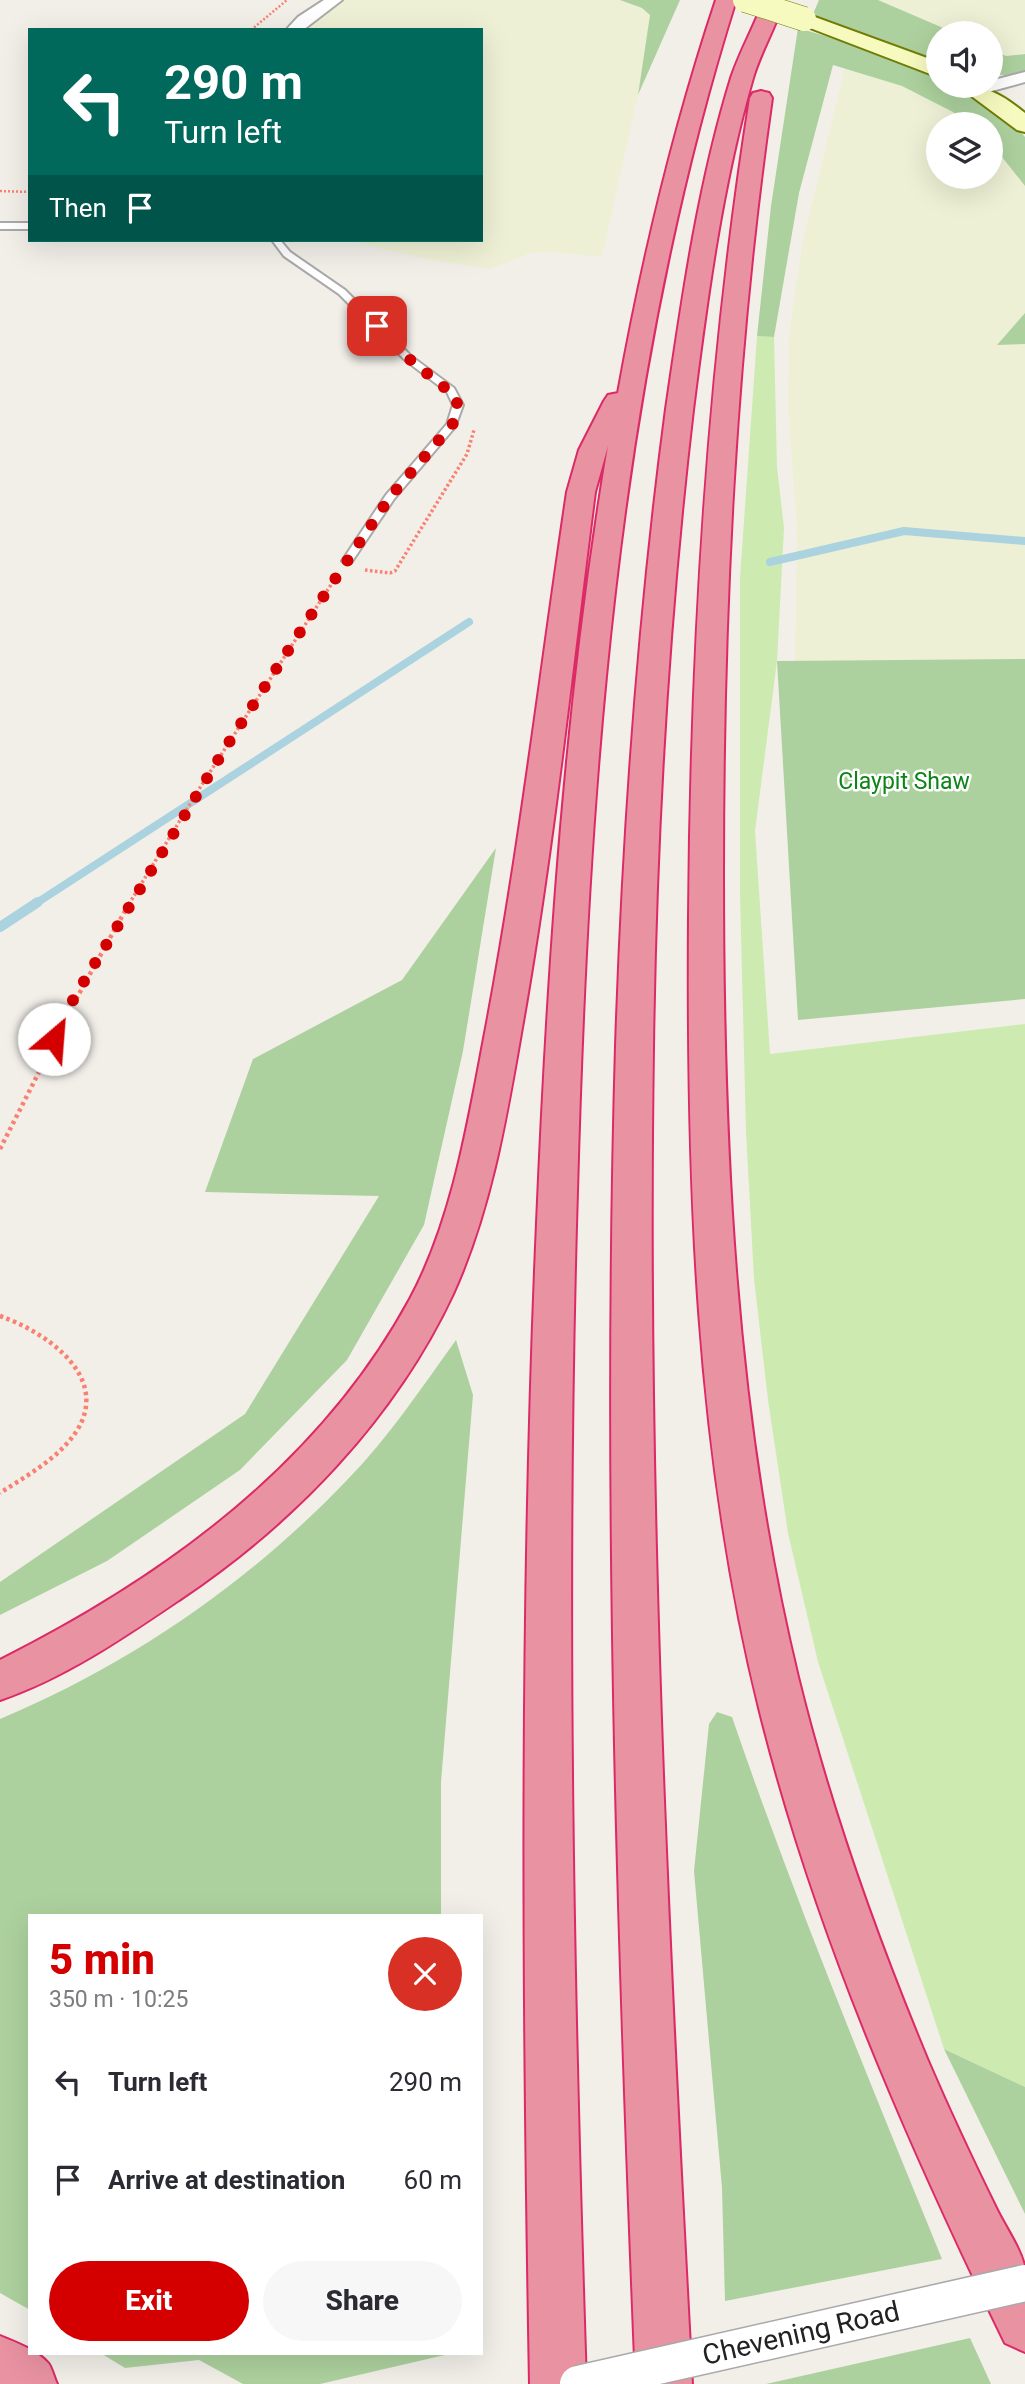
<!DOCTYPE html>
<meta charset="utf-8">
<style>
body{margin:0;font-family:Roboto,sans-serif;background:#f7f7f7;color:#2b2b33;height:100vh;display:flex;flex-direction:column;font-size:26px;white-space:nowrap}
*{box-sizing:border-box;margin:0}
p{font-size:23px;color:#7c7c81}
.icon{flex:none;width:38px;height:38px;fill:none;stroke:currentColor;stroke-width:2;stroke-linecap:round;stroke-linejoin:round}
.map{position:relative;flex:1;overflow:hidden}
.panel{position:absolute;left:28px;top:1914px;width:455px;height:441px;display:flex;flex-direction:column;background:#fff;border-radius:0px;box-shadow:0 7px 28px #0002}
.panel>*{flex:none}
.guide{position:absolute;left:28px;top:28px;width:455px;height:214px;border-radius:0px;box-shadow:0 7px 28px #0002;background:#00695c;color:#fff;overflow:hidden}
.tools{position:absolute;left:926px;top:21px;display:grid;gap:14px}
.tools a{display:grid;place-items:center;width:77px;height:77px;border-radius:50%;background:#fff;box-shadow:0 7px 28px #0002;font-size:35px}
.pin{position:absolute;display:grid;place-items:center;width:60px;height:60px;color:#fff;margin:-30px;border-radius:14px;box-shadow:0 4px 10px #0006}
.me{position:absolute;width:77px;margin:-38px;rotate:27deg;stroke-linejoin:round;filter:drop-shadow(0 0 5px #0008)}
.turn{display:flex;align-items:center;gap:24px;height:147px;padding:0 21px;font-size:32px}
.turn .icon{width:91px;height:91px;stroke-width:2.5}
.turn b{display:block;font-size:49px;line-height:60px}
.then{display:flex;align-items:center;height:66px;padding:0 21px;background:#0003;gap:14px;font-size:26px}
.round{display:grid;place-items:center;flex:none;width:74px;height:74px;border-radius:37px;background:#f7f7f7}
.summary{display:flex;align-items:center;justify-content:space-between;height:119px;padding:0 21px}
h1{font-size:42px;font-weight:800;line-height:52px;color:#d40000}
.button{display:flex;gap:14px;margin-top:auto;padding:14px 21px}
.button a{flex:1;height:80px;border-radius:42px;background:#d40000;color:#fff;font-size:28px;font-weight:800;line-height:80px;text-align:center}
.button a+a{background:#f7f7f7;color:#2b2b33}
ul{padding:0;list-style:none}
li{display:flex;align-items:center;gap:21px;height:98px;padding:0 21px}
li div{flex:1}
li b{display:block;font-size:26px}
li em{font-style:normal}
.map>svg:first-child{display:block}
</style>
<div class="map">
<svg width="1025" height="2384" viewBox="0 0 1025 2384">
<rect width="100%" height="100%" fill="#f2efe9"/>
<!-- farmland -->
<path fill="#eef0d5" d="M345,0H620L642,8L650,15L638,95L602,257L552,252L531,253L490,269L426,259L349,240H481V30H303L322,12Z
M878,0H1025V53L1006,56L991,49L990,33H955Z
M845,68L902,86L953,112L970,124H938V177H990L991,143L1025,186V313L998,344H1025V659L795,661L797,529L788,408L789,334L803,240Z"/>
<!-- grass -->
<path fill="#cdebb0" d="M757,336L774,337L777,467L784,528L777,661L755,831L770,1054L1025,1024V2087L944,2049L818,1662L788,1533L768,1400L754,1279L746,1132L740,895V578Z"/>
<!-- forest -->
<path fill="#add19e" d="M620,0H680L638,95L650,15L642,8Z
M819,0H878L955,33H938V60L813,14Z
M798,28L853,44L934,75L938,78V86C963,86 1009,117 1025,137V186L991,143L990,124H970L953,112L902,86L833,65L799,193L774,337L757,336L771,206Z
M990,49L1006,56L1025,54V73L1015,76L991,74Z
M1025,313V344L997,345Z
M1025,659V999L798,1020L777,661Z
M496,848L463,1051L424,1225L347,1360L240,1470L107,1561L0,1615V1582L245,1414L379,1196L205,1192L253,1059L402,980Z
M456,1340L473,1395L441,1782V1916H30V2310L0,2293V1719C131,1664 250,1582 348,1479C389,1437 422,1387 456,1340Z
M717,1712L732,1717C795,1901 869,2080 942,2259L725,2301L722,2188L694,1871L709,1724Z
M944,2049L1025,2087V2214Z
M970,2338L991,2384H766Z
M102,2354H449L320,2384H243L199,2360L125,2368Z"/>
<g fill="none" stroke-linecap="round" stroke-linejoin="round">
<!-- stream-far1 -->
<path stroke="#aad3df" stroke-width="8" d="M770,562L904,531L1025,541
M35,904L469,622"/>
<!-- stream -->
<path stroke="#aad3df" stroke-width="10" d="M0,927L38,902"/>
<!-- service casing -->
<g stroke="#a9a9a9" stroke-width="4">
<path id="service" d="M0,223H30V229H0Z
M272,240H280L290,252L345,290L411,356L454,388L463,405L455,427L394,499L351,563L347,564L342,561L386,495L447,424L453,405L447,392L405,360L339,294L284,256Z"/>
</g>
<!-- minor casing -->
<g stroke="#a9a9a9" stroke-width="4">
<path id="minor" d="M324,0H342L303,30H286L298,17Z
M1025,72V82L977,95L969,90L971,87L990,86V81Z"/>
</g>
<!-- secondary casing -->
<g stroke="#707d05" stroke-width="4">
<path id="secondary" d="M804,13L938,62V77L797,23L793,19L797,15Z
M958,86C986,85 1003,95 1025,113V132L1017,130Z"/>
</g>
<!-- motorway casing -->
<g stroke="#dc2a67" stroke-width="4">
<path id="motorway" d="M716,0H736C615,383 588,792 577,1191C565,1589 573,1986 586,2384H530C523,1997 520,1610 537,1223C548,963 565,703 608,446L595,492C572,669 554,846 523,1022C507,1114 492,1208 453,1294C395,1418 295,1522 182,1598C126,1636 65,1678 0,1700V1660C165,1577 320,1465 410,1299C453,1219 468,1122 485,1033C519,854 540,673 567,492L579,450L604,401L608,395L618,393C642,260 673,129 716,0Z
M764,0H784C776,27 761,51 753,78C722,185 707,299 693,410C668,622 656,834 653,1047C646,1493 668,1939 692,2384H636C618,1938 603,1492 616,1046C623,833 638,620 666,409C682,299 698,185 731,78C740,51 754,27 764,0Z
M761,91L769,93L772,98C735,355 723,612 723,872C723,1143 734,1413 798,1677C830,1808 876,1936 928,2061C949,2110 972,2159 996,2208C1005,2227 1022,2250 1025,2270C1025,2296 1025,2325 1025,2352L1005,2343C906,2139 814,1930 759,1708C695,1449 687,1182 689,916C691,642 707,369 750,98L753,93Z
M0,2336C17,2343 36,2350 48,2363C52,2368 54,2378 57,2384H0Z"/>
</g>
<!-- path-far2 -->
<path stroke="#fa8072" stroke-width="2.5" stroke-dasharray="2 2" stroke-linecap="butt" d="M251,30L287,0
M0,191L30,192"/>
<!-- path-far1 -->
<path stroke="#fa8072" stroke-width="3.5" stroke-dasharray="2.5 2.5" stroke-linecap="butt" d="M365,570L390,573L395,571L467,454L474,430
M129,904L201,786L336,577"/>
<!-- path -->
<path stroke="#fa8072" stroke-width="4.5" stroke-dasharray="3.5 3.5" stroke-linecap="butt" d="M0,1149L75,1001L130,902
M0,1316C46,1332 112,1377 76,1432C58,1459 26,1476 0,1493"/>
<!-- service -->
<use href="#service" fill="#fff" fill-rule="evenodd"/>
<!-- minor -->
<use href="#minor" fill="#fff" fill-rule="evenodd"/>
<!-- secondary -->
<use href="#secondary" fill="#f7fabf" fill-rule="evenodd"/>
<!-- motorway -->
<use href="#motorway" fill="#e892a2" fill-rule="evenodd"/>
<!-- minor-bridge casing -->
<g stroke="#a9a9a9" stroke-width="39" stroke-linecap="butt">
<path id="minor-bridge" d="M578,2384L1025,2283"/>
</g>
<!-- secondary-bridge casing -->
<g stroke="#707d05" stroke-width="25" stroke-linecap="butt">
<path id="secondary-bridge" d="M745,0L804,19"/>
</g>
<!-- minor-bridge -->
<use href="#minor-bridge" stroke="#fff" stroke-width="36"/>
<!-- secondary-bridge -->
<use href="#secondary-bridge" stroke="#f7fabf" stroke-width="24"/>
</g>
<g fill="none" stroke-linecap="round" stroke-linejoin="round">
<!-- route -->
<path stroke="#d40000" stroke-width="12" stroke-dasharray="0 21.6" d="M54,1039L74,998L226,747L313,612L390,497L452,425C458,414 459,407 455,396L408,358L377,326"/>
</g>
<g text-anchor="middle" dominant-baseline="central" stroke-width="5" stroke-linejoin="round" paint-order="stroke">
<!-- park labels -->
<g font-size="23" fill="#0c8416" stroke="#fff">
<text x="904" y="781">Claypit Shaw</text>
</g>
<!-- near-street labels -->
<g font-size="28" fill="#222" stroke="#fff">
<text transform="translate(801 2333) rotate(-13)">Chevening Road</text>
</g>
</g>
</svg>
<div class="tools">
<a><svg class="icon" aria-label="sound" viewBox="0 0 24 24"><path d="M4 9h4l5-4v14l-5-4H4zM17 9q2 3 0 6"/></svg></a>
<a><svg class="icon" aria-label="layers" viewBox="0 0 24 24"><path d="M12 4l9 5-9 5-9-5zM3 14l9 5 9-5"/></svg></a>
</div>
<div class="pin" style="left:377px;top:326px;background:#d93025"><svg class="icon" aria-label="arrive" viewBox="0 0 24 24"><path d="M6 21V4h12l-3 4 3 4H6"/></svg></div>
<svg class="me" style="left:54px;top:1039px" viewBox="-20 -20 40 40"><circle r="19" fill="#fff"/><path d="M0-13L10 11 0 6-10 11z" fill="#d40000"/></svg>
<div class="guide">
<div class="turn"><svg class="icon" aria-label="left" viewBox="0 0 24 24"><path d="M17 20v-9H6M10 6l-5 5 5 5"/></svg><div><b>290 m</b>Turn left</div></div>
<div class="then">Then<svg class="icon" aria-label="arrive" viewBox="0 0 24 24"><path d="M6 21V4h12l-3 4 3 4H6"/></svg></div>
</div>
<section class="panel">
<div class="summary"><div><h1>5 min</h1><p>350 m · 10:25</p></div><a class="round" style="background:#d93025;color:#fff"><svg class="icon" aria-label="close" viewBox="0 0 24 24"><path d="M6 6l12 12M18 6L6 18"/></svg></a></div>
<ul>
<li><svg class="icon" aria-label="left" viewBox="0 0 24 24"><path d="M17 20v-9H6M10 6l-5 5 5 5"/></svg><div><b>Turn left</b></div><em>290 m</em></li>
<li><svg class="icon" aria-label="arrive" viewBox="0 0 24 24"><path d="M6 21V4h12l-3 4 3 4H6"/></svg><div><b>Arrive at destination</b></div><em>60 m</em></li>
</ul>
<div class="button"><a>Exit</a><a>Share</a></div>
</section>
</div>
